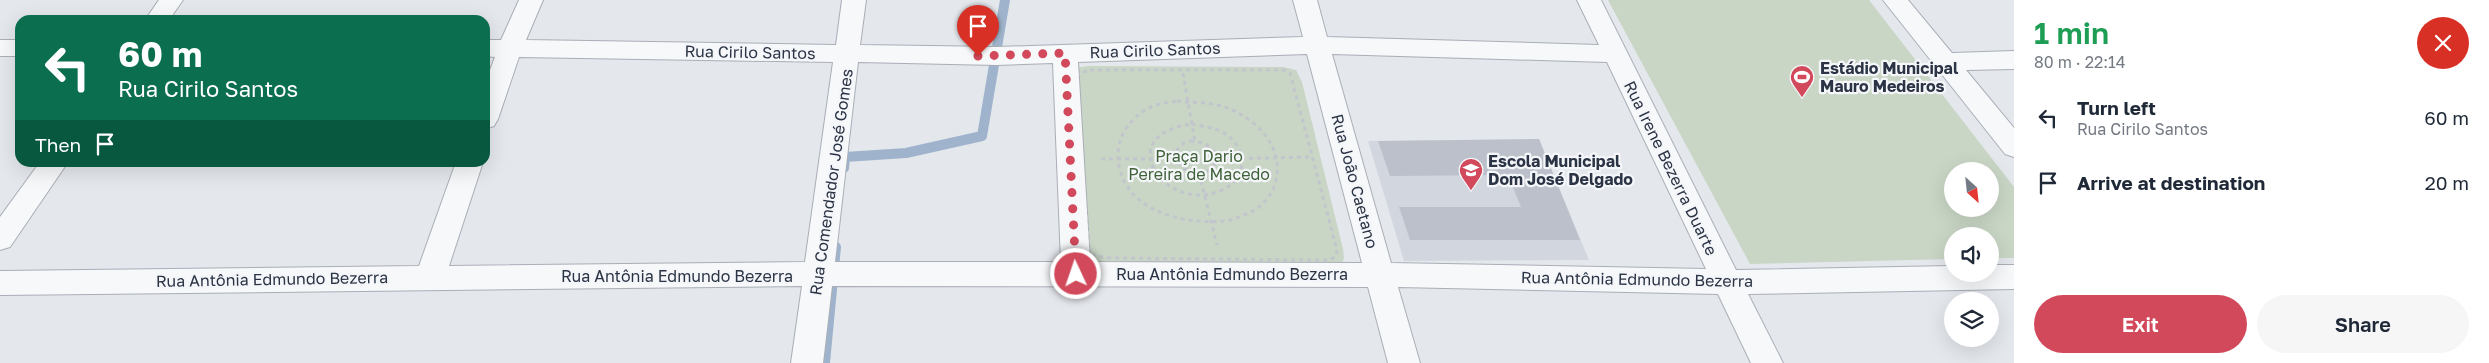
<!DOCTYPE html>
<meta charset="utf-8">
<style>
body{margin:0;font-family:"Golos Text",sans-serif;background:#f6f6f7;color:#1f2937;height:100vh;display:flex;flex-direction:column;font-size:19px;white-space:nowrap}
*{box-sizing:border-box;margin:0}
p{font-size:16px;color:#747a83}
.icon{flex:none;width:28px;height:28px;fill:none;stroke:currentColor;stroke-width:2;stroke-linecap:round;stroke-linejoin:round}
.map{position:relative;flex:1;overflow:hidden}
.sheet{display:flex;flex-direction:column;background:#fff;width:475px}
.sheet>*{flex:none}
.guide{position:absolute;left:15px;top:15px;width:475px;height:152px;border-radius:15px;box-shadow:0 5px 20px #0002;background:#0b6e4f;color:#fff;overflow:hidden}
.needle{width:32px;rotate:153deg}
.fabs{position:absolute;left:1944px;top:162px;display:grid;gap:10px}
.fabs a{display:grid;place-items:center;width:55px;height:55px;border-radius:50%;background:#fff;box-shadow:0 5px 20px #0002;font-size:25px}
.pin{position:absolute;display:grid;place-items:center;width:42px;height:42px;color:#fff;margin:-51px -21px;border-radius:50% 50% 50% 0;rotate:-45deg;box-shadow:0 0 5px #0007}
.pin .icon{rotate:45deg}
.me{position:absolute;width:55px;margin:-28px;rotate:357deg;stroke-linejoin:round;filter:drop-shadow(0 0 4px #0008)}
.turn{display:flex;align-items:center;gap:18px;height:105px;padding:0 20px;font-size:22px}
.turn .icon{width:65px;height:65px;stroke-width:2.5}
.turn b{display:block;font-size:35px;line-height:42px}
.then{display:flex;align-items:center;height:48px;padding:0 20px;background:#0003;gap:10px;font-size:19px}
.round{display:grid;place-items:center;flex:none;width:52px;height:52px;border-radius:26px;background:#f6f6f7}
.overview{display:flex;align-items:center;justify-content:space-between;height:85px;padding:0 20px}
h1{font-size:30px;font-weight:600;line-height:38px;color:#1e9e55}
.button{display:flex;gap:10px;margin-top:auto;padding:10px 20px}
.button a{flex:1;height:58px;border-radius:30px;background:#d1495b;color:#fff;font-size:20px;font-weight:600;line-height:58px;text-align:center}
.button a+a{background:#f6f6f7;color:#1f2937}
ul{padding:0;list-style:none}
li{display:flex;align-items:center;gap:15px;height:65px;padding:0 20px}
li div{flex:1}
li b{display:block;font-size:19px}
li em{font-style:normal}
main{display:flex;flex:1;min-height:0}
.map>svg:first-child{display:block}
</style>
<main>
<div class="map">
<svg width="2014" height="363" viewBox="0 0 2014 363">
<rect width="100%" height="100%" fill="#e4e7ec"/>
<!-- built -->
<path fill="#d2d6de" d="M1539,139L1589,260L1404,261L1368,141Z"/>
<!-- green -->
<path fill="#c9d6c5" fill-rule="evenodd" d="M1608,0H1869L2014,187V258H1990V236H1952V259L1750,264ZM1952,171H1990V209H1952Z
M1089,66L1283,67L1296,70L1302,82L1343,249L1344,258L1342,264L1085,262L1074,68Z"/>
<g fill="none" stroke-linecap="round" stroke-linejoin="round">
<!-- stream -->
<path stroke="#9fb4cc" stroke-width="10" d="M844,168L845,157L906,153L982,136L1005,0
M825,363L836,247"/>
</g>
<!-- building -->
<path fill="#bbc0ca" d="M1539,139L1580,240H1410L1399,207H1521L1508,175L1390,176L1378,141Z"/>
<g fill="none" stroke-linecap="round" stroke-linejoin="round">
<!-- minor casing -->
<g stroke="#a9aeb7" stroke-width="2">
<path id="minor" d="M159,0H183L169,20H145Z
M519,0H543L526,40L836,45L842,0H866L860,45L997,47L1303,37L1293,0H1317L1327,37L1599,45L1577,0H1601L1736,270L1952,266V274H1990V265H2014V289L1748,294L1783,363H1751L1718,294L1398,287L1420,363H1388L1368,287L832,286L823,363H791L802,286L0,295V271L419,266L456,162H483L449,266L805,262L833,62L519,57L498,119L494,126L485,129V83L495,57L485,56V40H501ZM1307,54L1362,263L1090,262L1078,62ZM1332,54L1607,62L1706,269L1391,263ZM858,62L997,65L1053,63L1061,262H835Z
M1883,0H1908L1952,53L2014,51V69L1966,70L2014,128V157L2005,154Z
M0,40H20V56H0Z
M40,162H68L10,247L0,250V217Z"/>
</g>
<!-- path -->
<path stroke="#c2c5cb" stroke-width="3" stroke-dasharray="4 4" stroke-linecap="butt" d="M1090,70H1284L1290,73L1337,250L1336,256L1330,260H1322L1109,258L1092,255L1089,250L1075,79L1078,74Z
M1183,73L1195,142
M1177,101C1191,103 1209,102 1222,106C1255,117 1284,145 1276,181C1273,193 1263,207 1251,212C1243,215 1234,220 1226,221C1200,223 1171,220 1148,206C1108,182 1107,128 1151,107C1159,103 1169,103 1177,101Z
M1192,124C1201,126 1213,127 1222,132C1247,145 1250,178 1222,190C1167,216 1108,135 1192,124Z
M1190,141C1203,142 1213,145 1217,159L1212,169C1196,176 1175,172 1176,151L1184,143Z
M1101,159H1175
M1217,159L1313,157
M1199,173L1217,245"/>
<!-- minor -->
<use href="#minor" fill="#f7f8fa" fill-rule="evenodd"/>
</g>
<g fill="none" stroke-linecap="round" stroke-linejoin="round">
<!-- route -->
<path stroke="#d1495b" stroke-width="9" stroke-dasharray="0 16.2" d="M978,56L1065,53L1076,274"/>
</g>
<!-- icons -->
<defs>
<g id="stadium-pin" transform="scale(1.25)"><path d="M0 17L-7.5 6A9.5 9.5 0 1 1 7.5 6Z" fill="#d1495b" stroke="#f4f6f9"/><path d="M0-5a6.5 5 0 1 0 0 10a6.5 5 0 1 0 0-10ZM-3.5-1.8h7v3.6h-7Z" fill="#fff"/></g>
<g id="school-pin" transform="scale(1.25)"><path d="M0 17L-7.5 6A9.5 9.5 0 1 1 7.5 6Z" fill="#d1495b" stroke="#f4f6f9"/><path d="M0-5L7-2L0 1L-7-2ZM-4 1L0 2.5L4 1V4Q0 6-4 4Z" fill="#fff"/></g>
</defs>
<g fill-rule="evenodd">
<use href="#stadium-pin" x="1802" y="77"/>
<use href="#school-pin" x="1471" y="170"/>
</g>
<g text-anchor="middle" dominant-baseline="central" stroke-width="4.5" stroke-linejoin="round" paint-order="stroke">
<!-- street labels -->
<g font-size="16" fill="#2b3445" stroke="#f4f6f9">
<text transform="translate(1155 50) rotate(-2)">Rua Cirilo Santos</text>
<text transform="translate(750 52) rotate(1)">Rua Cirilo Santos</text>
<text transform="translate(1671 168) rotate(64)">Rua Irene Bezerra Duarte</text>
<text transform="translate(1355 181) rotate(75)">Rua João Caetano</text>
<text transform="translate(831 182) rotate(-82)">Rua Comendador José Gomes</text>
<text x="1232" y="274">Rua Antônia Edmundo Bezerra</text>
<text x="677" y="276">Rua Antônia Edmundo Bezerra</text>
<text transform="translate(272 279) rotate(-1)">Rua Antônia Edmundo Bezerra</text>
<text transform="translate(1637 279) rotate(1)">Rua Antônia Edmundo Bezerra</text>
</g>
<!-- poi labels -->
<g font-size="16" font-weight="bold" fill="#2b3445" stroke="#f4f6f9" text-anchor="start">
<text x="1820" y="68">Estádio Municipal<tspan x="1820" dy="18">Mauro Medeiros</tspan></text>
<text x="1488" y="161">Escola Municipal<tspan x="1488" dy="18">Dom José Delgado</tspan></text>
</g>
<!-- park labels -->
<g font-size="16" fill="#3f6138" stroke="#f4f6f9">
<text x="1199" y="156">Praça Dario<tspan x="1199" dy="18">Pereira de Macedo</tspan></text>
</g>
</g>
</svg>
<div class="fabs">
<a><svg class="needle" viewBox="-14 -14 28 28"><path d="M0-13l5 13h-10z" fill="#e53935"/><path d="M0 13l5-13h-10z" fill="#747a83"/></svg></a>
<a><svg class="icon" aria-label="sound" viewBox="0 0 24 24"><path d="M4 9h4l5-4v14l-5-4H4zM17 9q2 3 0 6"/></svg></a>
<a><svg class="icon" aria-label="layers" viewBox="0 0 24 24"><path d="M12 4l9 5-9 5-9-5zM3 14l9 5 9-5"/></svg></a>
</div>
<div class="pin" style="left:978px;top:56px;background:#d93025"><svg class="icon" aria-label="arrive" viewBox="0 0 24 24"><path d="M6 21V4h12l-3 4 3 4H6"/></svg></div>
<svg class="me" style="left:1076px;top:274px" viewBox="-20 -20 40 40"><circle r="17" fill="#d1495b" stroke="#fff" stroke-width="3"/><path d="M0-11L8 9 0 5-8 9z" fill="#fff"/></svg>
<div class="guide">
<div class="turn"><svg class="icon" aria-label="left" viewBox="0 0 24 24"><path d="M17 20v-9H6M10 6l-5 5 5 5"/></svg><div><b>60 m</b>Rua Cirilo Santos</div></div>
<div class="then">Then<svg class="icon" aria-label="arrive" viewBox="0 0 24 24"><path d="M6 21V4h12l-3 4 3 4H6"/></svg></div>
</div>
</div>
<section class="sheet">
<div class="overview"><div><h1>1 min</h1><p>80 m · 22:14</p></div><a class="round" style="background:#d93025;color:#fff"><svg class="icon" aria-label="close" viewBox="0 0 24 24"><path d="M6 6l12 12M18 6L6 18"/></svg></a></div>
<ul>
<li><svg class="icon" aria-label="left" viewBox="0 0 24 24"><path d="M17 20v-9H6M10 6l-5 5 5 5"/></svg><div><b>Turn left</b><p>Rua Cirilo Santos</p></div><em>60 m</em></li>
<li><svg class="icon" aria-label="arrive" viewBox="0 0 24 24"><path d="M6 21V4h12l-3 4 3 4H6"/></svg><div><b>Arrive at destination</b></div><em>20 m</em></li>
</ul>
<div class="button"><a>Exit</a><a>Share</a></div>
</section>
</main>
